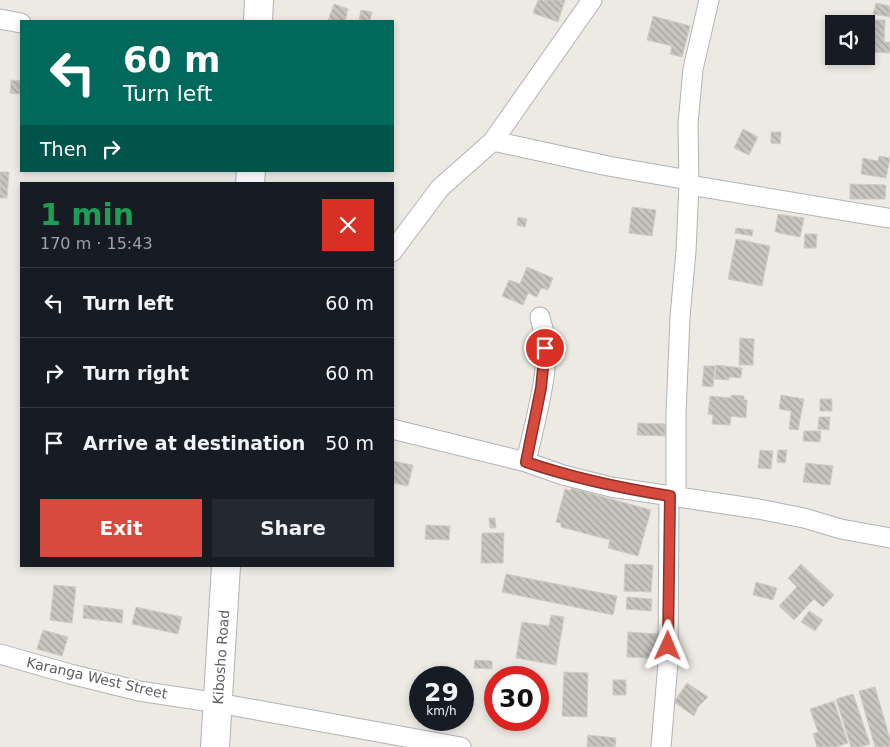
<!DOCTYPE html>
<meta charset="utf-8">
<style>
body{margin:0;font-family:"DejaVu Sans",sans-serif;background:#242831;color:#f1f3f6;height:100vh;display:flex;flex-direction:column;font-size:19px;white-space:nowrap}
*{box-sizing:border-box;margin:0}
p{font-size:16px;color:#9ea1a6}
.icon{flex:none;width:28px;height:28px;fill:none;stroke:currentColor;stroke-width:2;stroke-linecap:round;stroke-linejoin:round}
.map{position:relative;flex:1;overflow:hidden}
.drawer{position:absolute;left:20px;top:182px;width:374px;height:385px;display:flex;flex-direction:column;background:#171b24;border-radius:0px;box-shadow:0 2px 8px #0003}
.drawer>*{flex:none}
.top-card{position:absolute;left:20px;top:20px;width:374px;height:152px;border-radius:0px;box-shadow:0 2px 8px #0003;background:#00695c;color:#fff;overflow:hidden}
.fabs{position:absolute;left:825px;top:15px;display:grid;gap:10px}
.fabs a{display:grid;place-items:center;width:50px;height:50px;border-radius:0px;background:#171b24;box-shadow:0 2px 8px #0003;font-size:25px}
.speed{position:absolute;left:409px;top:666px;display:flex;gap:10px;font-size:25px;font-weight:700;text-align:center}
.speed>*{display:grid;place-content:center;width:65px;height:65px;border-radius:50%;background:#171b24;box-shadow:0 2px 8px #0003;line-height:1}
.speed small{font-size:12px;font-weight:400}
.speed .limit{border:8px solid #d22;background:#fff;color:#111}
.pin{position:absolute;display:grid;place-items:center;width:42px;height:42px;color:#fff;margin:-21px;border:2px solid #fff;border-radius:50%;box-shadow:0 1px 5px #0007}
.me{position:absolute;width:55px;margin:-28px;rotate:1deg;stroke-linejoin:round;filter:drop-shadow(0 0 4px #0008)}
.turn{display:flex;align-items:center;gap:18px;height:105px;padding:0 20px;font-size:22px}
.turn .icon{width:65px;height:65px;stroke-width:2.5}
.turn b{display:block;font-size:35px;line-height:42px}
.then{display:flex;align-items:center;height:48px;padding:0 20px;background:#0003;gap:10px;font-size:19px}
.round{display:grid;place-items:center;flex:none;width:52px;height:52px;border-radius:0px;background:#242831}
.summary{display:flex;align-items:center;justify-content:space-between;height:85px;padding:0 20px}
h1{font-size:30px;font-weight:700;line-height:38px;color:#1e9e55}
.cta{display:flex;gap:10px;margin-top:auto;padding:10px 20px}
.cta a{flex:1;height:58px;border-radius:0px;background:#d74b3e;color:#fff;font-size:20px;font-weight:700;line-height:58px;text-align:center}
.cta a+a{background:#242831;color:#f1f3f6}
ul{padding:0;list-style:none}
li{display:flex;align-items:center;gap:15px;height:70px;padding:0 20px;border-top:1px solid #363941}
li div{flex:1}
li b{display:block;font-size:19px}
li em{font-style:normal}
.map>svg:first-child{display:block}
</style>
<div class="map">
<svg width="890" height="747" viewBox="0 0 890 747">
<defs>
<pattern id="building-back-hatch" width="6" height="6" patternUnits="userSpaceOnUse" patternTransform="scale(1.25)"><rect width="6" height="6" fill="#c8c5c0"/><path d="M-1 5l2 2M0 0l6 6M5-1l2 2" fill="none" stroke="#a5a39f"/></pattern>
</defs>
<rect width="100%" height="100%" fill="#eceae3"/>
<!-- building -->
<path fill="url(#building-back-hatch)" stroke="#d0ccc2" d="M538,0H565L558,22L533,13Z
M876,3L890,6V17L873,14Z
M334,4L348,9L345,21H328Z
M361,10L372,12L370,21H359Z
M653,16L690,26L682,57L670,54L672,46L647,40Z
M875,20H885L884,42H890V53L874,52Z
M11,80L21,81V94L10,93Z
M743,129L758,137L749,155L734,148Z
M771,132H781L780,144L771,143Z
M879,156L890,158L886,178L861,174L863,158L878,161Z
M0,172H9L7,198H0Z
M850,184L886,185L885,199H850Z
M632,207L656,210L652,236L629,233Z
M778,214L804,218L800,237L775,232Z
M518,217L527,219L525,227L517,225Z
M736,228L753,230L752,236L735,233Z
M805,234H817L816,248H804Z
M736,239L770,246L762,286L728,279Z
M527,267L553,278L548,290L541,288L537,297L528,293L523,305L502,296L509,280L520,284Z
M740,338L754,339L753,365H739Z
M716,365L742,368L741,378L729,377V380L715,379Z
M704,366H715L713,387L702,386Z
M731,395L744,396V400H747L746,418L731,416L730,425L712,424L713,415L708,414L710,396L731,398Z
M781,395L804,399L798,430L789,429L791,411L779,409Z
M820,399H832V411H820Z
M819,417H830L829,430L818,429Z
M638,423L665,424V436L637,435Z
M804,431H821L820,442L803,441Z
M760,450L773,451L771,469L758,468Z
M778,450H787L785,463L777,462Z
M392,461L413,465L408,486L392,483Z
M806,463L833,466L830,485L803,482Z
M571,488L651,510L638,556L608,548L610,540L561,527V523L556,522L565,489L571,491Z
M489,518H495L496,528H490Z
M426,525L450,526L449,540L425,539Z
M482,533H504L503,563H481Z
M625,564L653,565L651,592L624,591Z
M801,564L834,595L823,607L814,599L794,620L779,606L797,587L788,578Z
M506,574L617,596L613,615L502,592Z
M756,582L777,588L773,600L753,595Z
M54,585L76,587L72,623L50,620Z
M627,597L652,599L651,611L626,609Z
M84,605L123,610L122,623L83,618Z
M136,607L182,617L178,634L132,624Z
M809,611L823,620L815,631L801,622Z
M551,615L564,617L556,665L516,658L522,622L549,626Z
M43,630L68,637L62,656L37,649Z
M628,632L658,634L657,652H650V658L627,657Z
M475,660L492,661V669L474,668Z
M564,672L588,673L587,717L562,716Z
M613,680H626V695H613Z
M687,683L708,697L698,707L694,716L674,702Z
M875,687L890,739V746L888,747H875L859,691Z
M853,694L870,744L860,747H851L836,699Z
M834,701L848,743L836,747H817L813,734L818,732L810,709Z
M588,735L616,738L615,747H587Z"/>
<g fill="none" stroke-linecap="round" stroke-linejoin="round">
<!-- street casing -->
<g stroke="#b0b3b7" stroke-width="21">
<path id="street" d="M0,19L21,23
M493,141L608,166L689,180
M689,185L888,218
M392,252L440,188L493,141L592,0
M392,429L526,462L563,475L611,487L758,509L804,518L841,529L890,538
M526,462C533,429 551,367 545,336C544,330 541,324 540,317
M676,497V414L680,317L686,251L689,185L688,124L693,69L709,0
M0,654L70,674L139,691L218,703L461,747
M661,747L668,663L669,496"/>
</g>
<!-- secondary casing -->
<g stroke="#b0b2b7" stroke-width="30">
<path id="secondary" d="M258,21L259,0
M250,184L251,171
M215,747L226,566"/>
</g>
<!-- street -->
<use href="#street" stroke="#fff" stroke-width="19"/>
<!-- secondary -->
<use href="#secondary" stroke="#fff" stroke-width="28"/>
</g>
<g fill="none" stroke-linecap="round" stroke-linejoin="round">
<!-- route casing -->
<g stroke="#8c3128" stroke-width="12">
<path id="route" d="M545,348L541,388L526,462C573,478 620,488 670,496L668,646"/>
</g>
<!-- route -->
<use href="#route" stroke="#d74b3e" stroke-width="9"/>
</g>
<g text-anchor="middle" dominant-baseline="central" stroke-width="4" stroke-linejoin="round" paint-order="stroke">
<!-- street labels -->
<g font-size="14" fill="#5b5e62" stroke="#fff">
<text transform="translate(221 657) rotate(-86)">Kibosho Road</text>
<text transform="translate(97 678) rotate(13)">Karanga West Street</text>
</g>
</g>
</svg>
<div class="fabs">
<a><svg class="icon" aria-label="sound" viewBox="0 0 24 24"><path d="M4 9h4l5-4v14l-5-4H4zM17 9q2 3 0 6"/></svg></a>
</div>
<div class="speed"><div>29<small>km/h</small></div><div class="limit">30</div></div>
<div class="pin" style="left:545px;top:348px;background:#d93025"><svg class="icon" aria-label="arrive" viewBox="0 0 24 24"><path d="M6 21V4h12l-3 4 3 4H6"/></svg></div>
<svg class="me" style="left:668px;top:646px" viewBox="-20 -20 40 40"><path d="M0-17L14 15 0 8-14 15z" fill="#d74b3e" stroke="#fff" stroke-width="4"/></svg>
<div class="top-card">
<div class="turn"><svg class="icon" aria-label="left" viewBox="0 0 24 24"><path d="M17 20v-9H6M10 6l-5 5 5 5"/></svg><div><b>60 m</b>Turn left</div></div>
<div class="then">Then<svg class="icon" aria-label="right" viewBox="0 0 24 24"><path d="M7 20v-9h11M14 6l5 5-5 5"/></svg></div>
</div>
<section class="drawer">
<div class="summary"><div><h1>1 min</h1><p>170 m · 15:43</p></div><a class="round" style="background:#d93025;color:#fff"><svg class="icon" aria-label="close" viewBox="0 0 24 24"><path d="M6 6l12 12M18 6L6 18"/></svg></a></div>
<ul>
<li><svg class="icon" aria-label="left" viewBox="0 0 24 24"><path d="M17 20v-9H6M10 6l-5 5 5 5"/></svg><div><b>Turn left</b></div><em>60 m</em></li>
<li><svg class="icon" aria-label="right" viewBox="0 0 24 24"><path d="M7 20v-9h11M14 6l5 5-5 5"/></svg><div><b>Turn right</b></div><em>60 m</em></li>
<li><svg class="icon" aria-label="arrive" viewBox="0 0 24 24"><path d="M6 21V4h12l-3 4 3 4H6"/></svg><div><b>Arrive at destination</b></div><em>50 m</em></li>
</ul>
<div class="cta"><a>Exit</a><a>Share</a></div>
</section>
</div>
